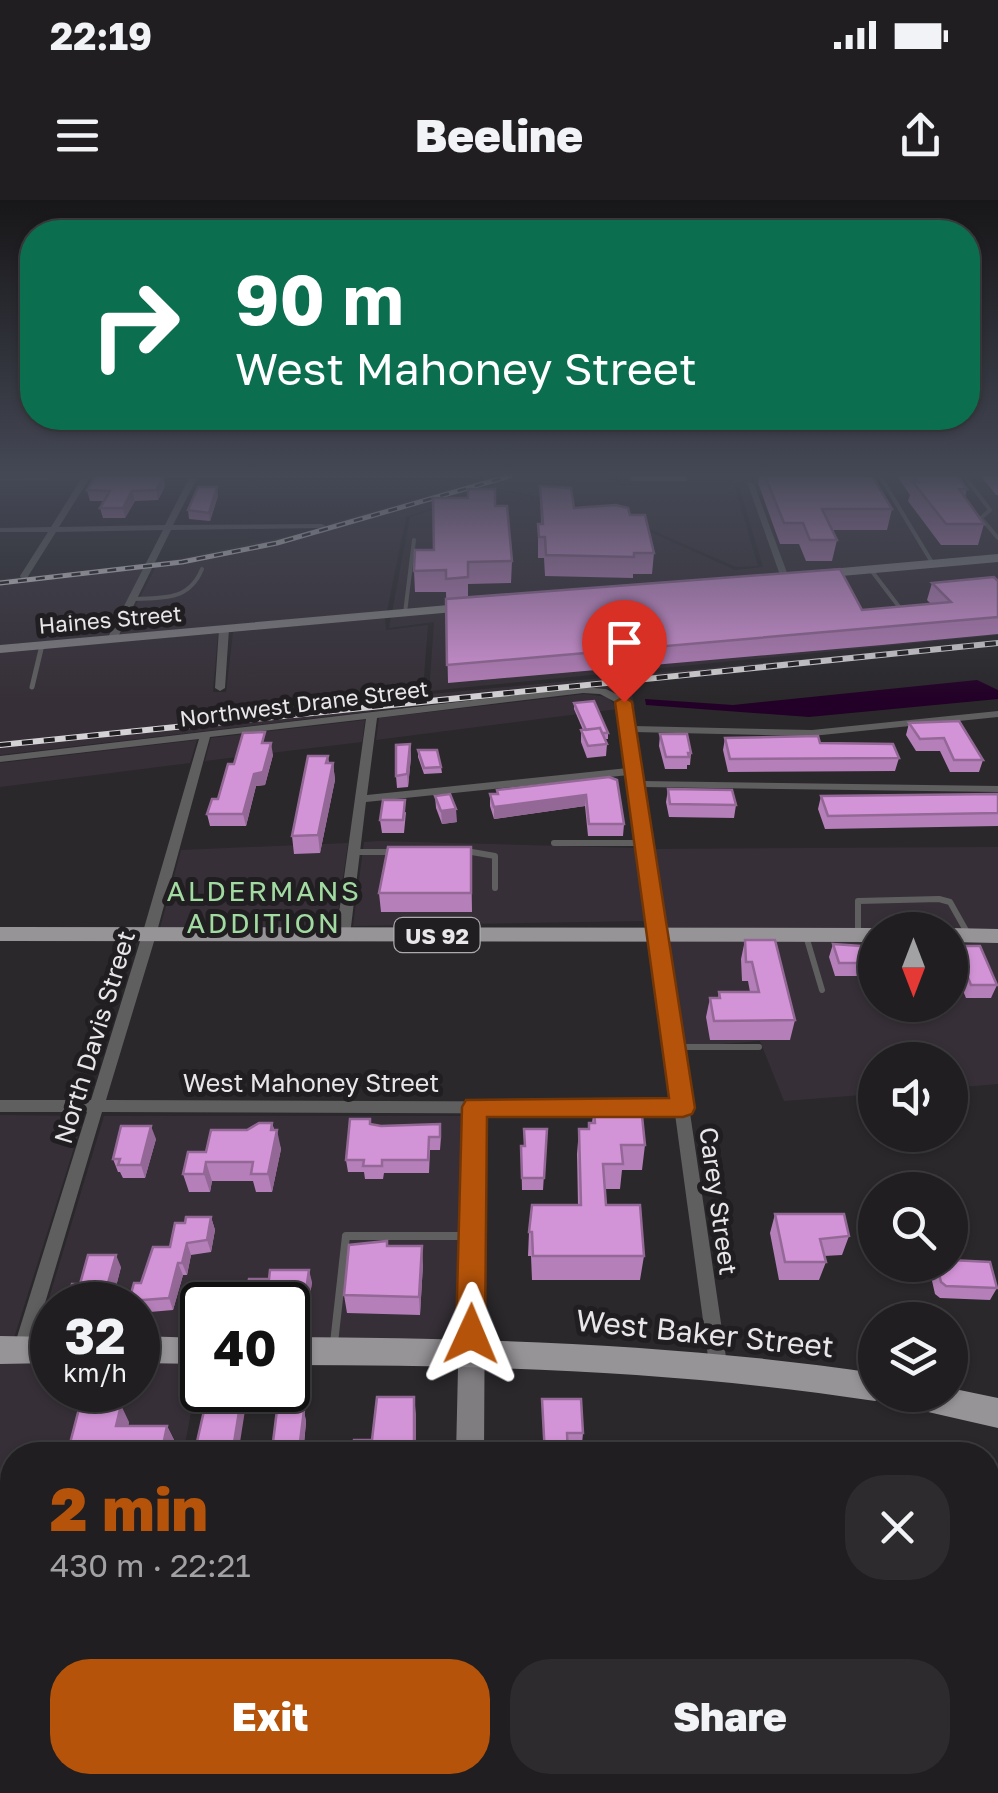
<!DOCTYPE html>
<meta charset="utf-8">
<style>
body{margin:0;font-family:"Golos Text",sans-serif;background:#2d2b2d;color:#f1f3f6;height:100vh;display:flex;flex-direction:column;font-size:38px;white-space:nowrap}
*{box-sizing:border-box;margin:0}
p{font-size:32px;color:#a2a2a5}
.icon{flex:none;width:55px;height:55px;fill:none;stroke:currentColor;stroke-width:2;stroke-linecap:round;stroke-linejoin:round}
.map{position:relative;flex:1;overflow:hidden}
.drawer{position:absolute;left:0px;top:1242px;width:1000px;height:352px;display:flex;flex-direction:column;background:#201e20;border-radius:40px 40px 0 0;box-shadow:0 2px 8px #0004,0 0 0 2px #3d3c3e}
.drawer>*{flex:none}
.hud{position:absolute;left:20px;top:20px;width:960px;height:210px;border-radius:40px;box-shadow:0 2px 8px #0004,0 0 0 2px #3d3c3e;background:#0b6e4f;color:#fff;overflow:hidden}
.needle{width:65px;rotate:180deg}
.tools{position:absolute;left:858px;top:712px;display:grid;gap:20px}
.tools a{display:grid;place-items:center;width:110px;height:110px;border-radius:50%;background:#201e20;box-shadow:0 2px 8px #0004,0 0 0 2px #3d3c3e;font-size:50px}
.speed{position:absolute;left:30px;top:1082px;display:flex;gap:20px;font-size:50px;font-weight:700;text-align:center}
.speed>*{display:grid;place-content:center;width:130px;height:130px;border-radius:50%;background:#201e20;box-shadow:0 2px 8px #0004,0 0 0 2px #3d3c3e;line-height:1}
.speed small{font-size:25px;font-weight:400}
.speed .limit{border:5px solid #111;border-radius:15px;background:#fff;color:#111}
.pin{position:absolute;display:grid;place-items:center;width:85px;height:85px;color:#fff;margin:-102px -42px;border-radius:50% 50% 50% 0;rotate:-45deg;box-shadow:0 0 10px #0007}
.pin .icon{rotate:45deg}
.me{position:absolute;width:110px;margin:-55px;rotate:1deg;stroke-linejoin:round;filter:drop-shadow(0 0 8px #0008)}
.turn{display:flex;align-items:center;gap:35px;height:210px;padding:0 50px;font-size:45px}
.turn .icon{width:130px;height:130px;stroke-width:2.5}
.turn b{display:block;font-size:70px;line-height:85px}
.round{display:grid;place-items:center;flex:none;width:105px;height:105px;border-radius:40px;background:#2d2b2d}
.summary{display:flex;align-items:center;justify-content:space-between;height:170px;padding:0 50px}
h1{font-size:60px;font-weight:800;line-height:75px;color:#b45309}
.button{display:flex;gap:20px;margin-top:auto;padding:20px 50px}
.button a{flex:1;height:115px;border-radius:40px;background:#b45309;color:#fff;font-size:40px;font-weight:800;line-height:115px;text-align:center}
.button a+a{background:#2d2b2d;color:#f1f3f6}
.status{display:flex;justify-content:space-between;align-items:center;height:70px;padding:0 50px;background:#201e20;direction:ltr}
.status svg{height:28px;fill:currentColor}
header{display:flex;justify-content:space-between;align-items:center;height:130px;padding:0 50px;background:#201e20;font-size:45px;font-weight:800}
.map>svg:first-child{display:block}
</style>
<div class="status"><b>22:19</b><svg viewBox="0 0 49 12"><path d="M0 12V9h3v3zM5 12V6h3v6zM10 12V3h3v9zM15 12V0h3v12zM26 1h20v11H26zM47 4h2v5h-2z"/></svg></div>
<header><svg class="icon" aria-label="menu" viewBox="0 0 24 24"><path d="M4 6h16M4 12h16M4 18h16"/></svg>Beeline<svg class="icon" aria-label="share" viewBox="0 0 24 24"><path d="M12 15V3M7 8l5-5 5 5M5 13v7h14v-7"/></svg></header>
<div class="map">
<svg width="998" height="1593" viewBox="0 0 998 1593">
<rect width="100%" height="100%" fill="#2a282b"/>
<!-- built -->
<path fill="#362f37" d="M496,276H616L614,283L619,285L734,284L758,366L736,367L613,313L494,288L406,317L387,411L120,435L158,363L326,328L328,324Z
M621,276H998V435L429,491L434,422L389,428L410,317L495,289L612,315L735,370L763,367L738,283H618Z
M146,365L108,436L0,445V379Z
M385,418L386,430L428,425L423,491L430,494L998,441L628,479L635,507H631L629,500L613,489L581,487L0,555V452L218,433L213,492H226L233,432Z
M584,494L608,497L618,509L376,540L379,518Z
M365,520L362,542L205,561L211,538Z
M197,540L190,563L0,587V563Z
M379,641L636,648L646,721L353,726L364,642Z
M348,643L336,726L160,728L181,650Z
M998,647V729H664L651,649Z
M666,742H875V805H950V742H998V884L950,888V860H875V894L784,901L760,841L683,847Z
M0,915L84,916L14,1138H0Z
M104,916H465L459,1139H288V1105H202V1139H138V1105H52V1138H37Z
M0,1162H52V1190H138V1163H200L183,1255H12V1438L0,1437Z"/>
<!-- water -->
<path fill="#230027" d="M977,480L998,490V499L809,517L646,505L645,499L733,505Z"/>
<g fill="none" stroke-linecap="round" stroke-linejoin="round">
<!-- lane-far3 -->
<path stroke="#605f60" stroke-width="4" d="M880,276L933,364
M964,276L988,307
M988,307L990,310L981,318L998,338
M871,370L903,412
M133,399C163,398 189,401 202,369
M405,413L414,340"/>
<!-- lane-far2 -->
<path stroke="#605f60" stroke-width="5" d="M32,487L42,445"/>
<!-- lane-far1 -->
<path stroke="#605f60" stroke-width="6" d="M554,643H642
M466,651L495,656V688
M356,652H393
M858,733V701L939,699L950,702L968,734
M806,736L822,790
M675,847H759"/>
<!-- lane -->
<path stroke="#605f60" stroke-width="8" d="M334,1143L346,1036H466"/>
<!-- street -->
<path fill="#605f60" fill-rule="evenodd" d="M116,276L113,278L89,279L59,327L165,325L189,278H145L142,276H478L474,278H197L173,325L322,324L326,326L322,328L171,330L117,439L112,442L107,439L163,330L56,332L27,378H21L20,376L48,332H0V328L51,327L81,279L0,281V277Z
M747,282L754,284L789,378L788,380L781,378Z
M224,426L229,429L225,488L220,491L215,488L219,429Z
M583,487L606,489L628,500L633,526L812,530L998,511V517L812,536L634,532L641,581L998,586V592L642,587L727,1164L724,1170L718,1172L712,1170L709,1164L675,914L102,912L31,1150L28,1156L22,1158L16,1156L13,1150L87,912H0V900H91L142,735L199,539L0,562V556ZM583,493L600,494L619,504L628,568L367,595L377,518ZM366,519L336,735L343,739L350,735L366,602L629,575L630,581L627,584L630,587L673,902L106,900L156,735L210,537Z
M0,1444H12V1466H0Z"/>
<!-- secondary -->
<path fill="#7f7d80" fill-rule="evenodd" d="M998,354V362L819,378L813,374L819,370Z
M471,403L478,407L476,410L0,453V445Z
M475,899L483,901L486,907L484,1255H456L464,907L467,901Z
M454,1582H488V1593H454Z"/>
<!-- primary -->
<path fill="#979498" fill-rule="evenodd" d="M0,727L875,728L883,730H875V742L0,741Z
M950,728L998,729V743L950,742V730H942Z
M0,1136L52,1137V1163L0,1164Z
M138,1136L202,1138V1164L138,1163Z
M288,1137C485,1138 680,1144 875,1173V1195H887L875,1201C680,1171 485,1165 288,1165Z
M950,1188L998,1198V1228L915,1209L904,1205L900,1195H950Z"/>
<!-- rail-far1 casing -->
<g stroke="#d4d2d4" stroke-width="5">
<path id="rail-far1" d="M0,383L182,362L277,343L510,276"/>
</g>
<!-- rail casing -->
<g stroke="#d4d2d4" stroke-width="6">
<path id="rail" d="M0,545L998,443"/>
</g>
<!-- rail-far1 -->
<use href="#rail-far1" stroke="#211e21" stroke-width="2.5" stroke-dasharray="9" stroke-linecap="butt"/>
<!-- rail -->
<use href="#rail" stroke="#211e21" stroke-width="4" stroke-dasharray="11" stroke-linecap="butt"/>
</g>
<!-- wall -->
<path fill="#b57fb9" d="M163,276L165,286L158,300L135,301L125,318H103L100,308L104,301H90L87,290Z
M630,276H687L686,281H631Z
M759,276H872L892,309L887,330H832L837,340L832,361H806L799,344H780L758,283Z
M897,276H958L967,289L965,297L984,324L978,345H941L908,301L910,295Z
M981,276H998V295H996Z
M540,286L574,308L630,315L654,353L652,374H633V378L545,376L544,358H538V324H541Z
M218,296L210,321L189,319L188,310Z
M495,306L512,361L511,383L468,384V397L862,410L931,404L927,400L932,383L998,381V434L882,445L448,483L446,392H415L414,371L434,350Z
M574,503L608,533V539H605L607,544L606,556L587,558L581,542V530H583L574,509Z
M959,521L983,560L979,572H950L940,551H916L906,535L909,523Z
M660,534L691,553L690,565H687V569H665L659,546Z
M725,538L820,543L899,558L895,571L728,572L723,550Z
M266,543L273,555L265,585L256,586L246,626H210L207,614L218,599L234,564Z
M410,544L411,557L408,587L397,588L396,576Z
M418,550L441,567L442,573L424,574L418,557Z
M328,556L329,563H333L335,580L320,653L294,654L292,636Z
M609,577L624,624L623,636H588L585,606L494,619L490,606V594H497V590Z
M668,589L736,605L734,618L669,617L666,602Z
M998,594V626L825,629L818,609L821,596Z
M435,596L457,622L442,624L436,608Z
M406,612L404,633H382L380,620Z
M471,647L472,712H381L379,693Z
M745,740L795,820L790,840H710L706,817L710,798H718L719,792H750L748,781H742L741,759Z
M833,744L875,747V745V786L872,776H835L829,757Z
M955,746L997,785L991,798H966L950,759Z
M594,907L618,916L645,945L642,970H622L620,989H605L606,1005L644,1056L640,1080H532L531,1056H528L529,1032L578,1005L577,954L579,929H588L589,923H592Z
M272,923L281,949L272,992H256L253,981H212L210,992H189L183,974L206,952L247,930Z
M371,924L441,937L440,950H430L429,973H384L383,979H365L364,972H348L346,960Z
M547,929L543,990H522L521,946H524Z
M156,939L145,978H123L120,972H118L113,959Z
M775,1014L849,1036L842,1055L824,1056L826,1062L819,1080H779L770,1033Z
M211,1017L215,1030L211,1052L191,1055L187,1075H183L173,1110L138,1113V1105H131L129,1101L141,1083L170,1047L185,1023Z
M388,1046L423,1064L420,1115L347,1113L344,1095Z
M933,1065H950L997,1088L990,1100L940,1098L935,1094L930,1072Z
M121,1067L112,1102H99L98,1105H72L68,1097L80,1084Z
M312,1082L308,1109H297L296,1118H288V1105H248L245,1097Z
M542,1199L583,1233L582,1244H567L568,1255H544Z
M304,1210L306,1222L303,1255H273L272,1250Z
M416,1214V1255H354V1240H372Z
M129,1222L128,1226H167L175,1242L172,1255H70L68,1251Z
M0,1520H12V1578L0,1577Z
M534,1582H619V1593H549V1589H534Z"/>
<!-- shaded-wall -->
<path fill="#946896" d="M163,276L165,286L158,300L156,290Z
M217,287L218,296L210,321L209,313Z
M132,291L135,301L125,318L123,308Z
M271,543L273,555L265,585L256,586L246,626L243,614L254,574Z
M410,544L411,557L408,587L407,574Z
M333,563L335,580L320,653L318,635Z
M586,595L585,606L494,619V607Z
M456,609L457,622L442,624L441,611Z
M272,923L276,938L277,930L281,949L272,992L268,974Z
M151,926L156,939L145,978L141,965Z
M206,962L212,981L210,992L204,974Z
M211,1017L215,1030L211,1052L207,1040Z
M187,1043L191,1055L187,1075L182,1063Z
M422,1046L423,1064L420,1115L419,1097Z
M116,1055L121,1067L112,1102L106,1090Z
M178,1063L183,1075L173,1110L169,1098Z
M309,1070L312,1082L308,1109L305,1097Z
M93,1090L99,1102L98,1105H93L91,1099Z
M294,1097L297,1109L296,1118L293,1106Z
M242,1193L246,1204L238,1255H232Z
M414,1197L416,1214V1255H414Z
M121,1205L129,1222L125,1242L116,1226Z
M304,1210L306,1222L303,1255H300L299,1250Z
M167,1226L175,1242L172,1255H161Z"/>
<!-- building -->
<path fill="#d394d7" stroke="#946896" stroke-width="2.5" d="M96,276H163L156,290L132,291L123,308H100L110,291L87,290Z
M765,276H872L892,309H822L837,340H810L803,323H784Z
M914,276H958L967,289H959L984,324H946L913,282H919Z
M540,286L571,288L574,308L616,305L628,308L630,315H645L654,353H634V357L546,355L545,337H539L538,324H543Z
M198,287H217L209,313L188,310Z
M468,289H495V306H507L512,361L468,362V377L446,379V370L414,371L415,350H434L433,298H468Z
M840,369L862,410L951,402L932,383L994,377L998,381V417L447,465L446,399Z
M594,501L608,533H602L600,528L586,530L574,503Z
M959,521L983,560H954L944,538L920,539L909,523Z
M600,528L607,544L588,546L581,530Z
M265,532L262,543H271L263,572L254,574L243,614H207L212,599H218L228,564H234L243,533Z
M660,534H687L691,553H688L689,557H666Z
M818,536L820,543L893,544L899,558L730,559L725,538Z
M410,544L407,574L396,576V545Z
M418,550H437L441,567L424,568Z
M308,556H328L326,563H333L318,635L292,636Z
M609,577L617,580L624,624H589L586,595L494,607L490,594H498L497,590Z
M668,589L732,590L736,605L670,604Z
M450,594L456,609L441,611L435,596Z
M998,594V613L828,616L821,596Z
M383,600H405L403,620H380Z
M388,647H471V693H379Z
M745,740H775L795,820L714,821L710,798H720L719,792H759L752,762H746Z
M833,744L875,747V763H839Z
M955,746H980L997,785H971Z
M594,907H618V916H642L645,945H621L623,964H603L606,1005H640L644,1056H533L532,1032H529L532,1005H581L579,929H589V923H595Z
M350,919H370V924L381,926L440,924V937H429L428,960H382V966H363L364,960H346Z
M259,923H272L271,930H277L268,974H251L253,962H206L204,974H183L188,952H206L211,930H247Z
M121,926H151L141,965H118L120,959H113Z
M524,929H547L544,978H522L521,946H525Z
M775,1014H844L849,1036L820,1039L826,1062H785Z
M186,1017H211L207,1040L187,1043L182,1063H178L169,1098L129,1101L134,1083H141L153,1047H170L175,1023H185Z
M387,1041V1046H422L419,1097L344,1095L349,1045Z
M88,1055H116L106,1090H93L91,1099L68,1097L72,1084H80Z
M950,1060L990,1062L997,1088L946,1086L941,1082L937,1065H950Z
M270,1070H309L305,1097H294L293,1106L254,1105L256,1097H245L249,1079H269Z
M208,1193H242L232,1255H194Z
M377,1197H414V1252H408V1255L353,1253L354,1240H372Z
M542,1199H581L583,1233H567L568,1255H545Z
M80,1205H121L116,1226H167L161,1255H120L121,1251H68Z
M277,1210H304L299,1250H272Z
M0,1520H12V1569H0Z
M550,1582H619V1593H550Z"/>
<!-- sky -->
<linearGradient id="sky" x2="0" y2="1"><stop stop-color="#171618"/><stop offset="0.55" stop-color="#444855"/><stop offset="1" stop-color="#444855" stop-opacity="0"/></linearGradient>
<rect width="998" height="499" fill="url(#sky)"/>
<!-- route -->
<path fill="#b45309" stroke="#753606" stroke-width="2.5" d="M624,497L632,502L695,908L692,914L683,917H487L485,1134L481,1143L471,1147L460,1143L456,1134L462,907L466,900L669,898L615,502Z"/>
<g text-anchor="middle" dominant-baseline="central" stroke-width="10" stroke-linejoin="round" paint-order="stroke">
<!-- far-street labels -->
<g font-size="22" fill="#e8e6e8" stroke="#211e21">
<text transform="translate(110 419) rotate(-5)">Haines Street</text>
<text transform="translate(304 503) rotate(-7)">Northwest Drane Street</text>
</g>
<!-- shield labels -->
<rect fill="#211e21" stroke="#acaaac" stroke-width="2.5" x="394.5" y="718" width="85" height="34" rx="8"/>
<g font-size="22" font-weight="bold" fill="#e8e6e8">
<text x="437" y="735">US 92</text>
</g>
<!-- street labels -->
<g font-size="25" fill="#e8e6e8" stroke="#211e21">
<text transform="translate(94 837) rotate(-73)">North Davis Street</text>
<text x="311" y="882">West Mahoney Street</text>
<text transform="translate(719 1001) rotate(82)">Carey Street</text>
</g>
<!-- neighbourhood labels -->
<g font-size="28" letter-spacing="2.5" fill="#a1dba1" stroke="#211e21">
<text x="264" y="690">ALDERMANS<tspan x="264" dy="32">ADDITION</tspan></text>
</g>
<!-- near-street labels -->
<g font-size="30" fill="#e8e6e8" stroke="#211e21">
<text transform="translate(705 1133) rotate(6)">West Baker Street</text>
</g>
</g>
</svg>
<div class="tools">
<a><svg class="needle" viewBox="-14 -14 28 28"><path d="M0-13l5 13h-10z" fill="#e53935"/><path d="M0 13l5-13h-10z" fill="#a2a2a5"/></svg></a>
<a><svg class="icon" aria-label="sound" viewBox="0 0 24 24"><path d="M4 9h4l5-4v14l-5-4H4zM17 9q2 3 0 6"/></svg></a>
<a><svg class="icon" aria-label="search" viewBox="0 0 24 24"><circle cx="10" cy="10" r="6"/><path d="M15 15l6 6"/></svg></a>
<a><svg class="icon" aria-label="layers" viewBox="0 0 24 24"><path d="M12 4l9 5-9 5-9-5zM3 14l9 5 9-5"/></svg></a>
</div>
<div class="speed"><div>32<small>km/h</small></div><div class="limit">40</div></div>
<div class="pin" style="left:624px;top:502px;background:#d93025"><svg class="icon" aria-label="arrive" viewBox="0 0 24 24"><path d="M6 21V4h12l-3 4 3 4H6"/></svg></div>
<svg class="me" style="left:471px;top:1134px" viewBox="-20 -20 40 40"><path d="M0-17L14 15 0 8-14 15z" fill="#b45309" stroke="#fff" stroke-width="4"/></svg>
<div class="hud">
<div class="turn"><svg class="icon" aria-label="right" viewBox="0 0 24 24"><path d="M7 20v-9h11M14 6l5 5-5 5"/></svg><div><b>90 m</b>West Mahoney Street</div></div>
</div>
<section class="drawer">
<div class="summary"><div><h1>2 min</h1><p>430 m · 22:21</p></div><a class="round"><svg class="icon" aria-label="close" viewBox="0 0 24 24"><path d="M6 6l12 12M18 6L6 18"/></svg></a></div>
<div class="button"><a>Exit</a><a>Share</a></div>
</section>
</div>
